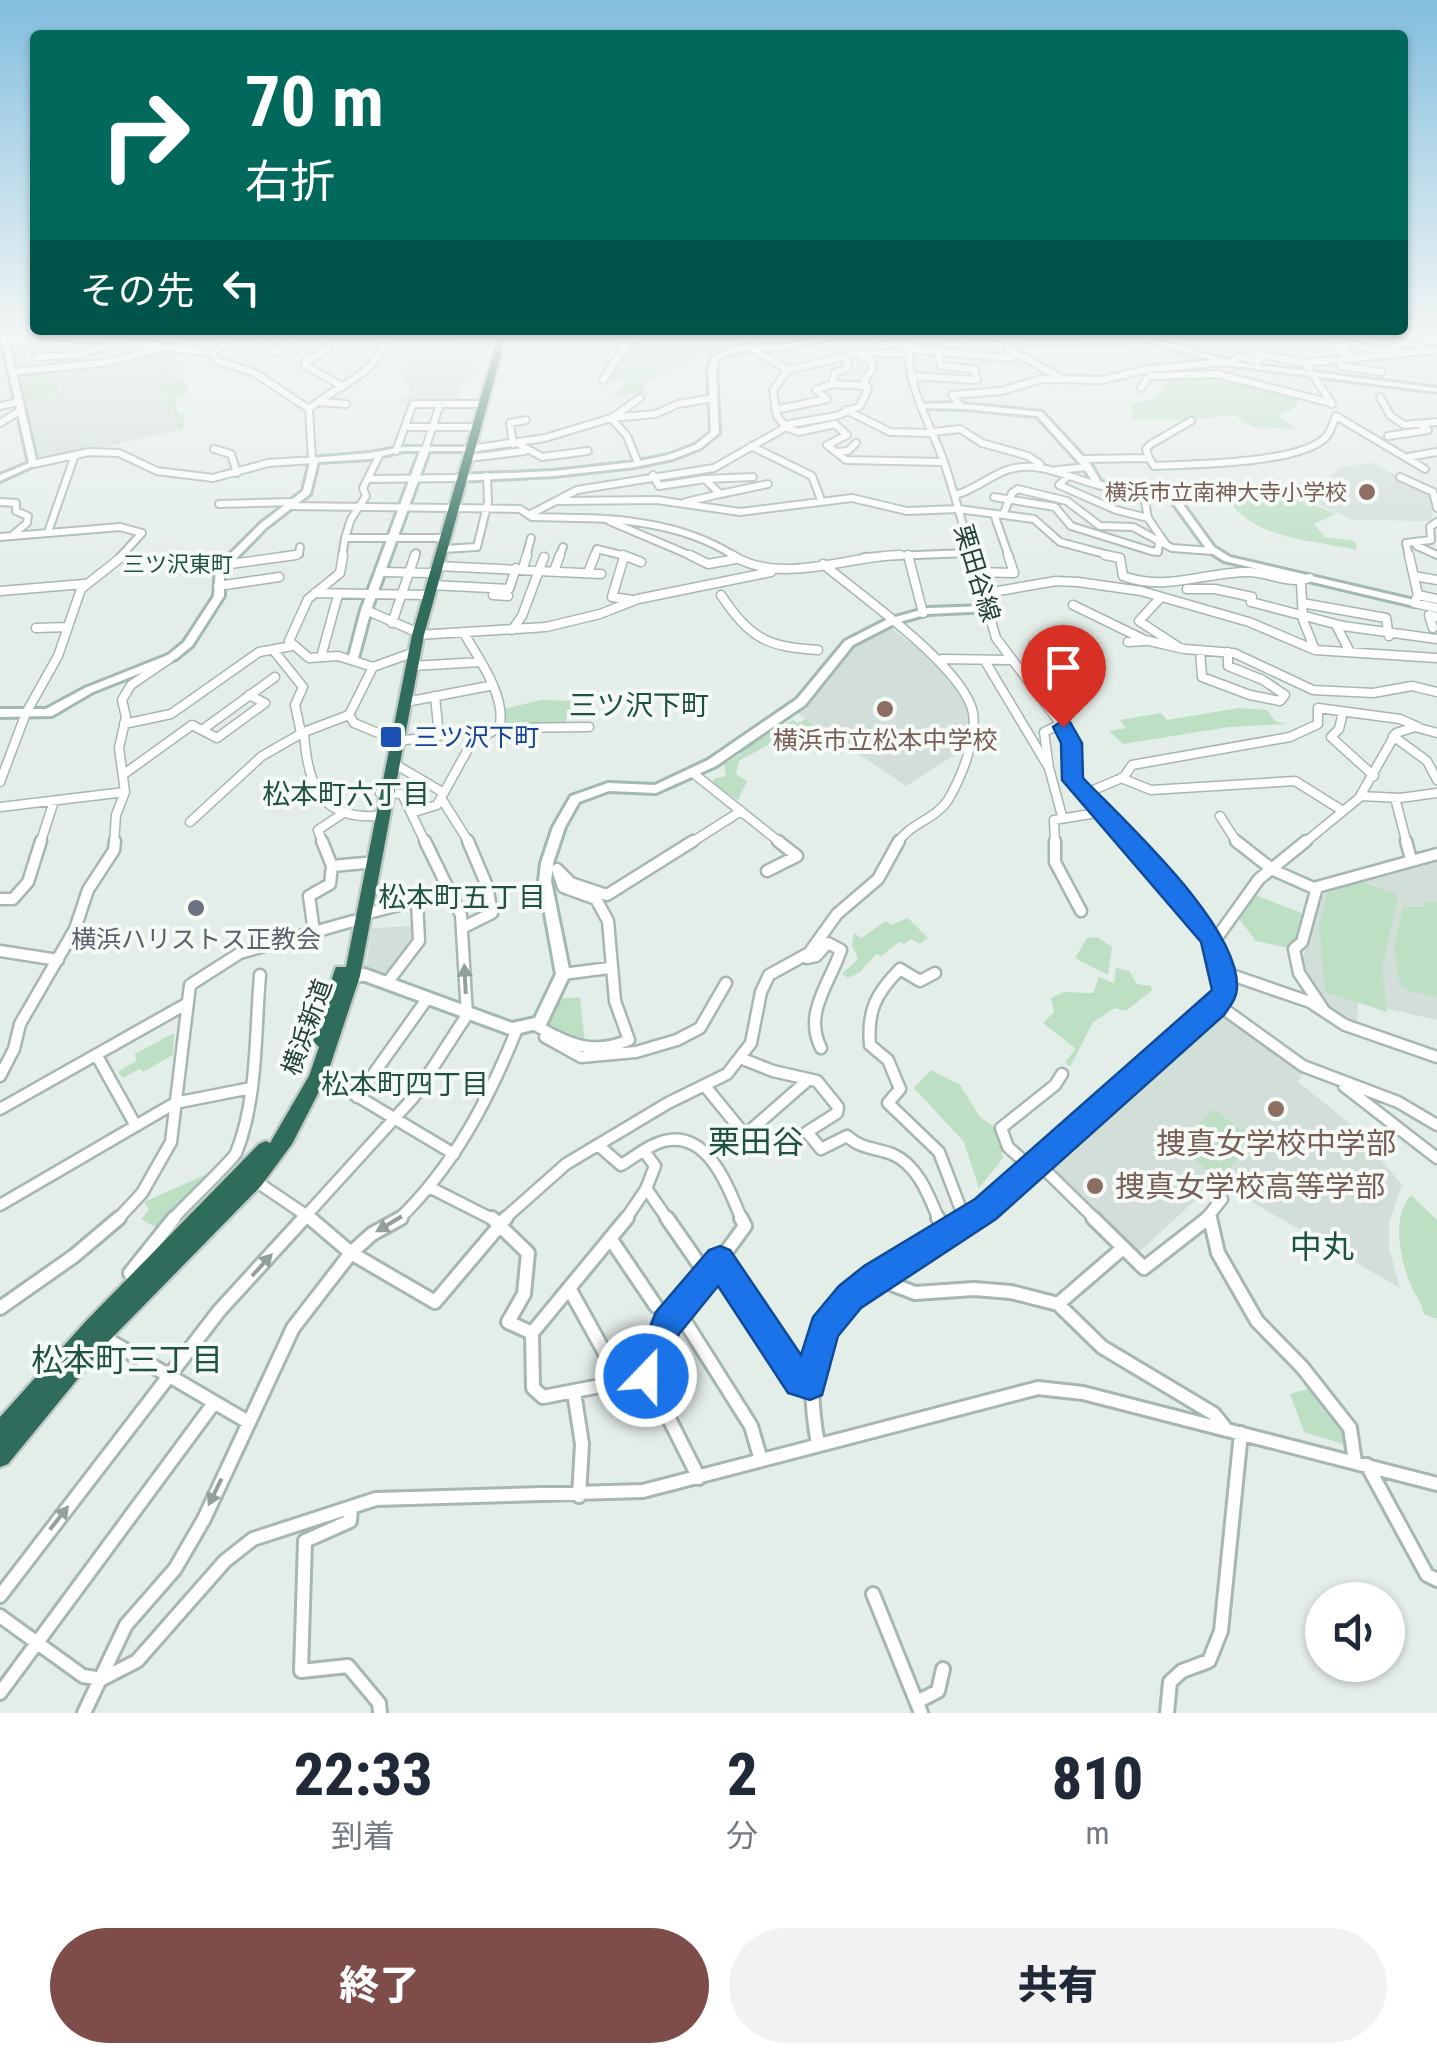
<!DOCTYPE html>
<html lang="ja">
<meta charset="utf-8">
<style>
body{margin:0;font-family:"Roboto Condensed","Noto Sans JP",sans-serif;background:#f2f2f3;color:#1f2937;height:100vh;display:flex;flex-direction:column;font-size:38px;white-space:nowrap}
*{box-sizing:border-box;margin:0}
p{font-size:32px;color:#747a83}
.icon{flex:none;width:55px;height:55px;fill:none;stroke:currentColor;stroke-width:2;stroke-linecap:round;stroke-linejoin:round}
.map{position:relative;height:1713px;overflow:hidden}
.details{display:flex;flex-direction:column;background:#fff;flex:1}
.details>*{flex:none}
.top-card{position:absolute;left:30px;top:30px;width:1378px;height:305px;border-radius:10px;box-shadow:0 2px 8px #0004;background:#00695c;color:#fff;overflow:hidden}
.controls{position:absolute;left:1305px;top:1582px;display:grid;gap:20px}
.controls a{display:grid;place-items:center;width:100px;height:100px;border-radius:50%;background:#fff;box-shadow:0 2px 8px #0004;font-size:50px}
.pin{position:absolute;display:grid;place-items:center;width:85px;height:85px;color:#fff;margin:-102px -42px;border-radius:50% 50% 50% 0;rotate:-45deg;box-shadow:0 0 10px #0007}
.pin .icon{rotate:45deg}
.me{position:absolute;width:110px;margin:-55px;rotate:22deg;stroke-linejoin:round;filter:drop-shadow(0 0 8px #0008)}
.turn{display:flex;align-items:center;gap:35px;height:210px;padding:0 50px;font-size:45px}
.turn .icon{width:130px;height:130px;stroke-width:2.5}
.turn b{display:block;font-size:70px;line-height:85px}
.then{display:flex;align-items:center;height:95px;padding:0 50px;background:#0003;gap:20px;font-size:38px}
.eta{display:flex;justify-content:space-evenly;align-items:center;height:170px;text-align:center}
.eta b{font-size:60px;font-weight:800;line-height:70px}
.action{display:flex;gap:20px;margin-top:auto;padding:20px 50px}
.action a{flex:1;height:115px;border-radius:60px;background:#7e4d49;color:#fff;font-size:40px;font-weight:800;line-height:115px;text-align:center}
.action a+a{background:#f2f2f3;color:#1f2937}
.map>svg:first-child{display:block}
</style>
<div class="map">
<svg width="1437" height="1713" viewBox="0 0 1437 1713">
<rect width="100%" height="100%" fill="#e4eee9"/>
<!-- built -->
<path fill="#d2ded8" d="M436,337L490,343L485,358L478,357L471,368L472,372L481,373L469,379L457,393L460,403H395L409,393V387L401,381L411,368L405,362L423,353Z
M160,352L180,361L173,371L187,383V393L175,399L178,413L184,412L183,429L37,462L16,373Z
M1371,462L1430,494L1433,521L1353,520L1309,500L1308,491L1341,468Z
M890,627L950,674L962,692L970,719L964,749L906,786L798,713L855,646Z
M1437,855V1020L1358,1002L1357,1028L1323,1009L1299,973L1313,922L1316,889Z
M415,926V941L386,976L366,966L372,928Z
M1219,1007L1305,1070L1298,1082L1352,1125L1402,1185L1389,1223V1248L1400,1288L1216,1181L1136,1255L1045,1165Z"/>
<!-- green -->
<path fill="#bddfc4" d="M632,337H731L733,342L728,350L716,355H700L642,384L646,393L613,397L627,381L605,380Z
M156,352L180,361L173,371L187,386V393L175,398L178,413L184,412L183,429L179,428L174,408H169L151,363L113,365Z
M56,367L58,395L27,402L21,373Z
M1218,376L1220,380L1233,378L1301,398L1294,408L1278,416L1299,429L1253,427L1234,415L1186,420L1130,419L1133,403L1155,399L1166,379Z
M1310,482L1302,492L1305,501L1336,514L1314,524L1325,537L1355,541L1357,550C1309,539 1240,539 1222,486Z
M1074,637L1083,652L1068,679L1080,695L1069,697L1060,686L1043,689L1018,663L1028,660V640Z
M541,700L573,701L565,723L503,727L504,709Z
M1239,708L1267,710L1275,721L1286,724L1229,727L1123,744L1109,731L1126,728L1120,720L1161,713L1167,720Z
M806,719L832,736L827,739L806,731L782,735C768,746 756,751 739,761L736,774L747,781L738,800L712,783L715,778L726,776L724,764L740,755V750L793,720L798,723Z
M1359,881L1398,895L1382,969L1387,1012L1325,992L1319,926L1327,893Z
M1248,892L1309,916L1294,949L1256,941L1234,912Z
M1424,902H1437V997L1410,991L1400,984L1394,948L1403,907H1426Z
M908,918L928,938L920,944L911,939L904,944L899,942L881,956L876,954L860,972L848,978L842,974L858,959L852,945L854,933L861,938L886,921L891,925Z
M1097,937L1112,947L1108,975L1075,958L1087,938Z
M1116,968L1129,971L1137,984L1151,986L1152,990L1126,1011L1115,1008L1093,1022L1070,1067L1065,1062L1076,1049L1043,1023L1054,1012L1051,998L1064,992L1093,993L1099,977L1114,983Z
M580,997L585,1045L545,1024L558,999Z
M174,1033L173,1055L143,1072L140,1069L123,1078L118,1072L136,1061L135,1054Z
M931,1070L960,1085L980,1117L997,1129L1003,1158L979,1188L964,1142L914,1088Z
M1213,1109L1254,1140L1219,1179L1178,1147Z
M236,1161L234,1172L161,1251L153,1247L165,1232L141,1219L149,1210L144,1202Z
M1411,1195L1437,1220V1319L1424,1314C1422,1303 1416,1296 1411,1286C1400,1259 1391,1218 1411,1195Z
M1314,1387L1345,1427L1346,1445L1304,1432L1290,1394Z"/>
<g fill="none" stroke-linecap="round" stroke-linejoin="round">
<!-- street-far3 casing -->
<g stroke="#a6b6b0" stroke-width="10">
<path id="street-far3" d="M54,337L115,340L211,353L218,361L255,373L309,409
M253,337L277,352
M289,337L306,357L305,365L343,387
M911,337C901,380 932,425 945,465C955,495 963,526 972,557
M1389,337L1423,348
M911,340L957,343
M1007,340V348L1061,378
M1338,341L1386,352L1405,343
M6,343L40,337
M882,345L911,342
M1349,345L1336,349L1357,358
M908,349L1006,358L1019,355
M211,353L232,342L224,340L229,337
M1253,353L1305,363L1332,404
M36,357L75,355L115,344
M307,361L329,348L327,337
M1229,363L1241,356L1258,362V354
M1305,363L1437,350
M1341,366L1381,372
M788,370L865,352L907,354
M13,372L109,362L161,348
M911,376L977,380L974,369L941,366L938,352
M603,380L631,337
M832,384L835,373L848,367L847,356
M1141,388L1149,376L1217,374L1331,403
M1380,397L1390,415L1404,425L1437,422
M319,402L346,404
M960,405L952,395L1001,391L1042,379L1102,380L1149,369L1225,362
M0,406L18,402
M775,410L827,399L816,390L832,384L867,386
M846,410L890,432L934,433
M613,417L640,398
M611,418L627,436L638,463
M0,423L20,411
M785,425L836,416L860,406L868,389L864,381L873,368L871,361L857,354
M405,427H473
M786,427L798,432L835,424L847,435L827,445L846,460L944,462
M934,432L960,429L982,443L1028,456L1040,464
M1388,436L1428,430L1420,424
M517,443L542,457L588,451
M513,444L510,423L526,420
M751,446L812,476L821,500
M214,449L231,454L237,473
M470,449L545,438L611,418L655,414L678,404L714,398
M425,450L440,404
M396,451L413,404H479
M837,452L848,451L856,443
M1408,457L1437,452
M469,458L525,451
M1149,458L1146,449L1151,444L1191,421
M312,459L309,409C337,384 376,377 387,337
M1081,459L1149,458L1154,466C1191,464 1301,464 1326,437C1331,432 1333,422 1336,416L1425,469
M33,464L89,452L119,453L157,471L213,478L268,463L314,460
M1057,470L1088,467
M653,475L659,486L705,479L720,494L686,502
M1067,477L1059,485L1116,510L1148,518
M1400,477L1433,492L1437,508
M368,479L458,478
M705,479L753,477
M1143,491L1148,518L1165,543
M720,494L768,484
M955,495C974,490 988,477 1007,470C1040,459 1070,479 1102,486
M994,497L1055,507L1071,526L1151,551L1158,552L1159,542
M558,501L657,500L740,512L852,498L907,511L958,509L1034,519L1060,542L1116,557
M0,502L16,503V511L28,516L27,523L14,534
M219,504L293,502
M288,506L450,508
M454,508L520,509L532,517C602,518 675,517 736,557
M531,514L577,490L714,468L786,427L777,416L773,390L788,370L749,347
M994,514L1009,557
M1003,515L1012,493L1018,489L1067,501L1100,526L1133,527L1172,548L1213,551
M609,521L694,557
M48,532L75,455
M0,537L120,527L142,533L120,557
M345,538L351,519L366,496L363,488L380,454
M1417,546L1437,555
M443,549L477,547L488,502L487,476
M278,557L299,554L300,547
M342,557L345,538H441
M415,557L416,553
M526,557L531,538
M559,557L563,547
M594,557L597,549L629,557
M864,557L969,553
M1409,557L1406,543L1431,540L1430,527L1437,522"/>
</g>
<!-- street-far2 casing -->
<g stroke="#a6b6b0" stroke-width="11">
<path id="street-far2" d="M343,555L340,573L308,599L289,641L309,658L338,656L373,667
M623,555L641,562
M690,555L708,564L736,559
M732,555C780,586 846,556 900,555
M908,555L923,613
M972,555L996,638L1069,735L1072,780L1132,844
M1105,555L1120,558L1123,576C1166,592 1205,572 1248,572C1269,572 1289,585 1310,578
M1409,555L1418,595L1414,603L1437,608
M624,557L612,597L632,600
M823,564C860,595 965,668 973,713C977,739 961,778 948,800C935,820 909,823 897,844
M223,565L296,555
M438,566L601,574
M523,568L527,555
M554,571L560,555
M381,572L430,573
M975,572L1014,573L1008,555
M588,573L595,555
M1414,576L1437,580
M1301,583L1303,620L1315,650
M432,585L509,589L516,568
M218,586L279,577
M496,589L493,595L508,596
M1187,589H1215L1252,597L1251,602L1343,626L1437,639
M0,591L84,584
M315,593L424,595
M981,594L1056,581L1078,582L1141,591L1249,622L1315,650L1437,658
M721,595C750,638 766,647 818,650
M1418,595L1437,599
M1161,597L1139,621L1180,648
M1302,603L1386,618L1389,636
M1073,605L1145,640L1184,649L1234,653L1313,690L1373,693L1412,686L1437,692
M366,610L414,631
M392,623L415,555
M1337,627L1350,652
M36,628L68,627
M1433,628L1429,615L1437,617
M512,630L522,616L544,557
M418,635L546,627L600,614L638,599L771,572
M1128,642L1145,641
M1200,650L1202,677L1250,695L1280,701L1285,695
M274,651L303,687L295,705L301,733
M1228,652V666L1263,680L1285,695
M321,657L338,595
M942,659L1010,660
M985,661L1049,768L1062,816
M412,666L481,662
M406,702L489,686
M1343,712L1339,729L1331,737L1374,776
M349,715L373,667L409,654
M349,715L354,723L390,738
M124,724L171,714L259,652L292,646
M499,728L589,727
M202,730L275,677
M304,732C307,782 319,819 375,816
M1393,736L1427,761L1437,780
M398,741L439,736L435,696
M393,763L444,793
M1049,768L1044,732L1061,724
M693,773L782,844
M124,774L192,725L217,738L265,703L249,695
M1121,778L1151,790L1295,781L1343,811
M0,782L26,713L58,656L81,589L124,555
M380,793L402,794L426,844
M1084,794L1124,777L1132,765L1290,737L1318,724V708L1400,719L1418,727
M1361,796L1400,798L1437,793
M441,798L470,844
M1395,798L1407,844
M0,807L125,792
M411,813L437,805L472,742L499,728C508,699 478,657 463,632
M1220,816L1238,844
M190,822L262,756L304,732L349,715
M40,844L54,801
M114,844L116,815L125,792L119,748L126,717L122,700L131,685L169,659
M323,844L318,830L342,814
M689,844L741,811
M1055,844L1054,820L1103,812
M1303,844L1359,798L1396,733L1415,727L1437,733"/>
</g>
<!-- street-far1 casing -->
<g stroke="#a6b6b0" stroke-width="15">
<path id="street-far1" d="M1055,841V862L1081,911
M1236,841L1273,870L1316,889
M1406,841L1411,859
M332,866L365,863
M558,870L571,883L607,895L693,841
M767,871L797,856L778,841
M0,899H13L28,882L41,841
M365,914L448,892
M462,928L492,913L487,886L468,841
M314,932L309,896L330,884L332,866L322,841
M1213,943L1259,879L1306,841
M0,951L58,960
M807,958L816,956L828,943L841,950C830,983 803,1013 821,1048
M1223,972L1310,1002L1345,1025L1437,1057
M935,973L920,981L900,969C876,993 867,1011 870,1045L888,1060L900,1089L888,1103L939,1152L965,1220
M563,974L609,968
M387,983L419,941L417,901
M1217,1004L1303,1066L1398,1102L1437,1125
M1323,1009L1299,973L1294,949L1302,942L1317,887L1437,854
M535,1025C569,1044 591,1056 629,1040L615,1001L608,921L596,899L563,887L557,869
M545,1037L581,1057L636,1052L677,1040L700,1028L726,983
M97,1056L136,1126
M740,1058L773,1071L817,1081L838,1107L837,1113L807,1132L821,1149L847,1136C861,1149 876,1148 892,1154C918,1165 929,1196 939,1220
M0,1076L14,1049L20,1024L75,929L88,890L114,850L115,841
M317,1078L332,1081L454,1154
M705,1086L745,1135L808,1080
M1344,1086L1437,1158
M357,1097L427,999
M0,1109L186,1004
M598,1145L621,1165C635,1157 648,1145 664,1141C709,1130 728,1188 742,1220
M1039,1164L1096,1220
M1034,1170L1008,1147L1001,1128L1055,1085L1062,1074
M254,1180L313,1220
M429,1187L494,1220
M648,1191L668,1220
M0,1205L175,1103L251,1088
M1210,1216L1211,1220
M117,1220L142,1193L171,1142L190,985L240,953L353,921
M172,1220C183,1207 232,1161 236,1153C258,1099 255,1032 260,975
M302,1220L413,1098L467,1015L461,915L425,841
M398,1220C454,1166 488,1101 517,1029
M503,1220L566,1164L668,1103L727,1074L751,1043L761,992L769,975L809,953L837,914L878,879L899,841
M625,1220L646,1189L655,1166L644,1151
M970,1220L1074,1137L1225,993C1225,933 1168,882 1130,841
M1205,1220L1222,1199"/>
</g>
<!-- street casing -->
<g stroke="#a6b6b0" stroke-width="18">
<path id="street" d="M310,1218L351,1253L435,1302L506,1218
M492,1218L528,1253L524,1294L508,1322L532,1333L533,1388L543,1397L621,1382L569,1288
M667,1218L699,1264
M938,1218L946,1235
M964,1218L966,1222
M1093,1218L1144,1268L1208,1218
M1210,1218L1218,1253L1257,1321L1302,1367L1350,1428L1355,1462
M610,1238L656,1306
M719,1261L800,1381L810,1384
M881,1273L894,1285L915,1293L974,1289L1011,1292L1058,1304L1102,1347L1214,1414L1226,1429
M138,1282L130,1273L174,1218
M1058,1304L1123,1248
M0,1308L74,1256L119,1218
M679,1312L751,1426L761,1460
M532,1333L627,1218
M103,1337L248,1422
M574,1392L582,1444L579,1496
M818,1444C790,1293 870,1288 973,1218
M1367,1465L1427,1575L1437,1580
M699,1478L646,1373L667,1323L688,1304L745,1226L741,1218
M351,1508L350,1521L305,1541L301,1671L348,1666L379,1703L380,1713
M873,1594L921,1713
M0,1596L219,1311L304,1218
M0,1616L83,1676L102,1679L137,1661L225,1561L253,1539L376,1499L643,1491L1038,1388L1083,1393L1437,1484
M0,1693L214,1403
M917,1702L938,1691L943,1669
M84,1713L126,1625L175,1569L204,1519L293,1328L351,1253L372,1234L401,1218
M1167,1713L1170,1682L1182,1671L1209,1661L1221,1631L1241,1433"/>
</g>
<!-- secondary casing -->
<g stroke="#a2b9b0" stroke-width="6">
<path id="secondary" d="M1,337H8L37,464L0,481V475L29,463Z
M821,337H836L786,349L739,351L719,359L716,368L719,433L701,448L673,459L635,467L554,476L458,481L454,478L458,475L554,471L635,462L668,455L695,445L711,432L708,368L713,356L738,347L786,345Z
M980,337H1004L1031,341L1149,338L1235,362L1437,388V392L1234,366L1149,342L1031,345Z
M952,403L1042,412L1091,465L1101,482L1174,492L1214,547L1230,557L1414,600L1419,603L1414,606L1224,561L1208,551L1168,496L1095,486L1084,468L1037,416L966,409L923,408L919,406L923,404Z
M403,447H470L474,449L470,451H429L371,610L357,662H349L348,660L361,610L420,451H403L370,459L318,462L310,494L266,528L224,571V596L192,646L176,659L93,692L52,716L0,717V709H46L85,688L168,655L184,642L214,596L216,568L260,524L303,491L311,458L370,453Z
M986,606L990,607V611L928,614L896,623L853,645L805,705L716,766L656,793L609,791L579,802L565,827L553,863L551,881L570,974L545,1027L512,1035L365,981L339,980L337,976L339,972L365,969L512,1023L535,1018L556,974L539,881L541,863L553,827L571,796L608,783L655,785L708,760L797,699L845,641L888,619L928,608Z"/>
</g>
<!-- highway casing -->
<g stroke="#c1cac7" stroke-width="5">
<path id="highway" d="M498,337H506L424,635L360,976L326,1078L292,1144L261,1186L108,1342L8,1464L0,1467V1417L86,1321L259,1144L266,1141L270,1143L309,1076L319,1047L313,1041L334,972L336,967H346L412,635Z"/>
</g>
<!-- street-far3 -->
<use href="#street-far3" stroke="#fff" stroke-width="6"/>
<!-- street-far2 -->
<use href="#street-far2" stroke="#fff" stroke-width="8"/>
<!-- street-far1 -->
<use href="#street-far1" stroke="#fff" stroke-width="10"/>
<!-- street -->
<use href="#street" stroke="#fff" stroke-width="12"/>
<!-- secondary -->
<use href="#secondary" fill="#fff" fill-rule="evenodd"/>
<!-- highway -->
<use href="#highway" fill="#2f6c5c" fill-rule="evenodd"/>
</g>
<!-- one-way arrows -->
<defs><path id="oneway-solid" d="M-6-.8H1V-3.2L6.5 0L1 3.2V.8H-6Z" transform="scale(2.5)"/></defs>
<g fill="#91a09a">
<use href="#oneway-solid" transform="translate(465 979) rotate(-93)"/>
<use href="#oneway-solid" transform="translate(389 1224) rotate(149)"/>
<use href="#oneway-solid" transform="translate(262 1265) rotate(-48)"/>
<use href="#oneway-solid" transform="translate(215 1492) rotate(116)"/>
<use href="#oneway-solid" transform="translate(59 1518) rotate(-52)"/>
</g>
<!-- sky -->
<linearGradient id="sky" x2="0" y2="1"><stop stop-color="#83bedf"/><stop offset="0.58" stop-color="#f3f7f5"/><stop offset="1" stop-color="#f3f7f5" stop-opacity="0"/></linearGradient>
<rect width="1437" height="577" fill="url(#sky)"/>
<!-- route -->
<path fill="#1a73e8" stroke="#114b97" stroke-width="2.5" d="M1063,720L1070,722L1082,743L1083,778C1125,822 1240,926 1237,988C1237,998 1230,1006 1224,1015L996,1219L861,1308L838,1336L822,1395L810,1400L788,1393L718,1286L679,1334L657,1388L646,1392L634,1388L630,1376L656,1312L709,1250L720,1246L730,1250L801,1355L813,1317L839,1286L864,1266L975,1199L1212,990L1201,942L1062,780L1061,743L1053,727Z"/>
<!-- markers -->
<g fill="#8d6e63" stroke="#f5faf7" stroke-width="4">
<circle cx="1367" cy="492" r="10"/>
<circle cx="885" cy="709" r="10"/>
<circle cx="1276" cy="1109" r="10"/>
<circle cx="1095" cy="1186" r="10"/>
</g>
<rect fill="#1a4fb4" stroke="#f5faf7" stroke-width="4" x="379" y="725" width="24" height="24" rx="5"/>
<circle fill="#6b7280" stroke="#f5faf7" stroke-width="4" cx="196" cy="908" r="10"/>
<g text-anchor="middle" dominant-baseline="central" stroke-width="8" stroke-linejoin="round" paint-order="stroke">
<!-- far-education labels -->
<g font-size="22" fill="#785e54" stroke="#f5faf7" text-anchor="end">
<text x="1347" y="492">横浜市立南神大寺小学校</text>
</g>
<!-- far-neighbourhood labels -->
<g font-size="22" fill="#1f5243" stroke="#f5faf7">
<text x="178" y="564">三ツ沢東町</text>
</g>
<!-- street labels -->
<g font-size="25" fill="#234036" stroke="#f5faf7">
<text transform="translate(977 573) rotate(73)">栗田谷線</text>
<text transform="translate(307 1027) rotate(-70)">横浜新道</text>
</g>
<!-- transit labels -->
<g font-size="25" fill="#164399" stroke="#f5faf7" text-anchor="start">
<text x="414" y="737">三ツ沢下町</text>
</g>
<!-- education labels -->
<g font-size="25" fill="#785e54" stroke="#f5faf7">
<text x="885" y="740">横浜市立松本中学校</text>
</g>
<!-- worship labels -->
<g font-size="25" fill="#5b616d" stroke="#f5faf7">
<text x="196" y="939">横浜ハリストス正教会</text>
</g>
<!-- neighbourhood labels -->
<g font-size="28" fill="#1f5243" stroke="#f5faf7">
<text x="639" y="705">三ツ沢下町</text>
<text x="346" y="794">松本町六丁目</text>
<text x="462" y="897">松本町五丁目</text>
<text x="405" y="1084">松本町四丁目</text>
</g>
<!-- near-education labels -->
<g font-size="30" fill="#785e54" stroke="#f5faf7">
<text x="1276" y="1143">捜真女学校中学部</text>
<text x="1115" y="1186" text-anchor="start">捜真女学校高等学部</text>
</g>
<!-- near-neighbourhood labels -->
<g font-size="32" fill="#1f5243" stroke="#f5faf7">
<text x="756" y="1142">栗田谷</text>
<text x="1322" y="1247">中丸</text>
<text x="127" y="1360">松本町三丁目</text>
</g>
</g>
</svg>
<div class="controls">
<a><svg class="icon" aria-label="sound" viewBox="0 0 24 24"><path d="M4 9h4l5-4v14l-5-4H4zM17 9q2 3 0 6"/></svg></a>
</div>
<div class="pin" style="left:1063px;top:727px;background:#d93025"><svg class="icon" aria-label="arrive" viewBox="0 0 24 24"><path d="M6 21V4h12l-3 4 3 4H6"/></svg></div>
<svg class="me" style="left:646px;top:1376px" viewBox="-20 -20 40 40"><circle r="17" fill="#1a73e8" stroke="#fff" stroke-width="3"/><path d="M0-11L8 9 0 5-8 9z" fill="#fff"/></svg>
<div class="top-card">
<div class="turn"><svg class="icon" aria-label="right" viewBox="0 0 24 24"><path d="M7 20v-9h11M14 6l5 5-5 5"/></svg><div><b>70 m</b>右折</div></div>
<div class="then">その先<svg class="icon" aria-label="left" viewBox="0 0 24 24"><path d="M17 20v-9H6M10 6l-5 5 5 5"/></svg></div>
</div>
</div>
<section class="details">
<div class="eta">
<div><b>22:33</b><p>到着</p></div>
<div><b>2</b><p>分</p></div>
<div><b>810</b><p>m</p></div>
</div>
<div class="action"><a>終了</a><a>共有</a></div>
</section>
